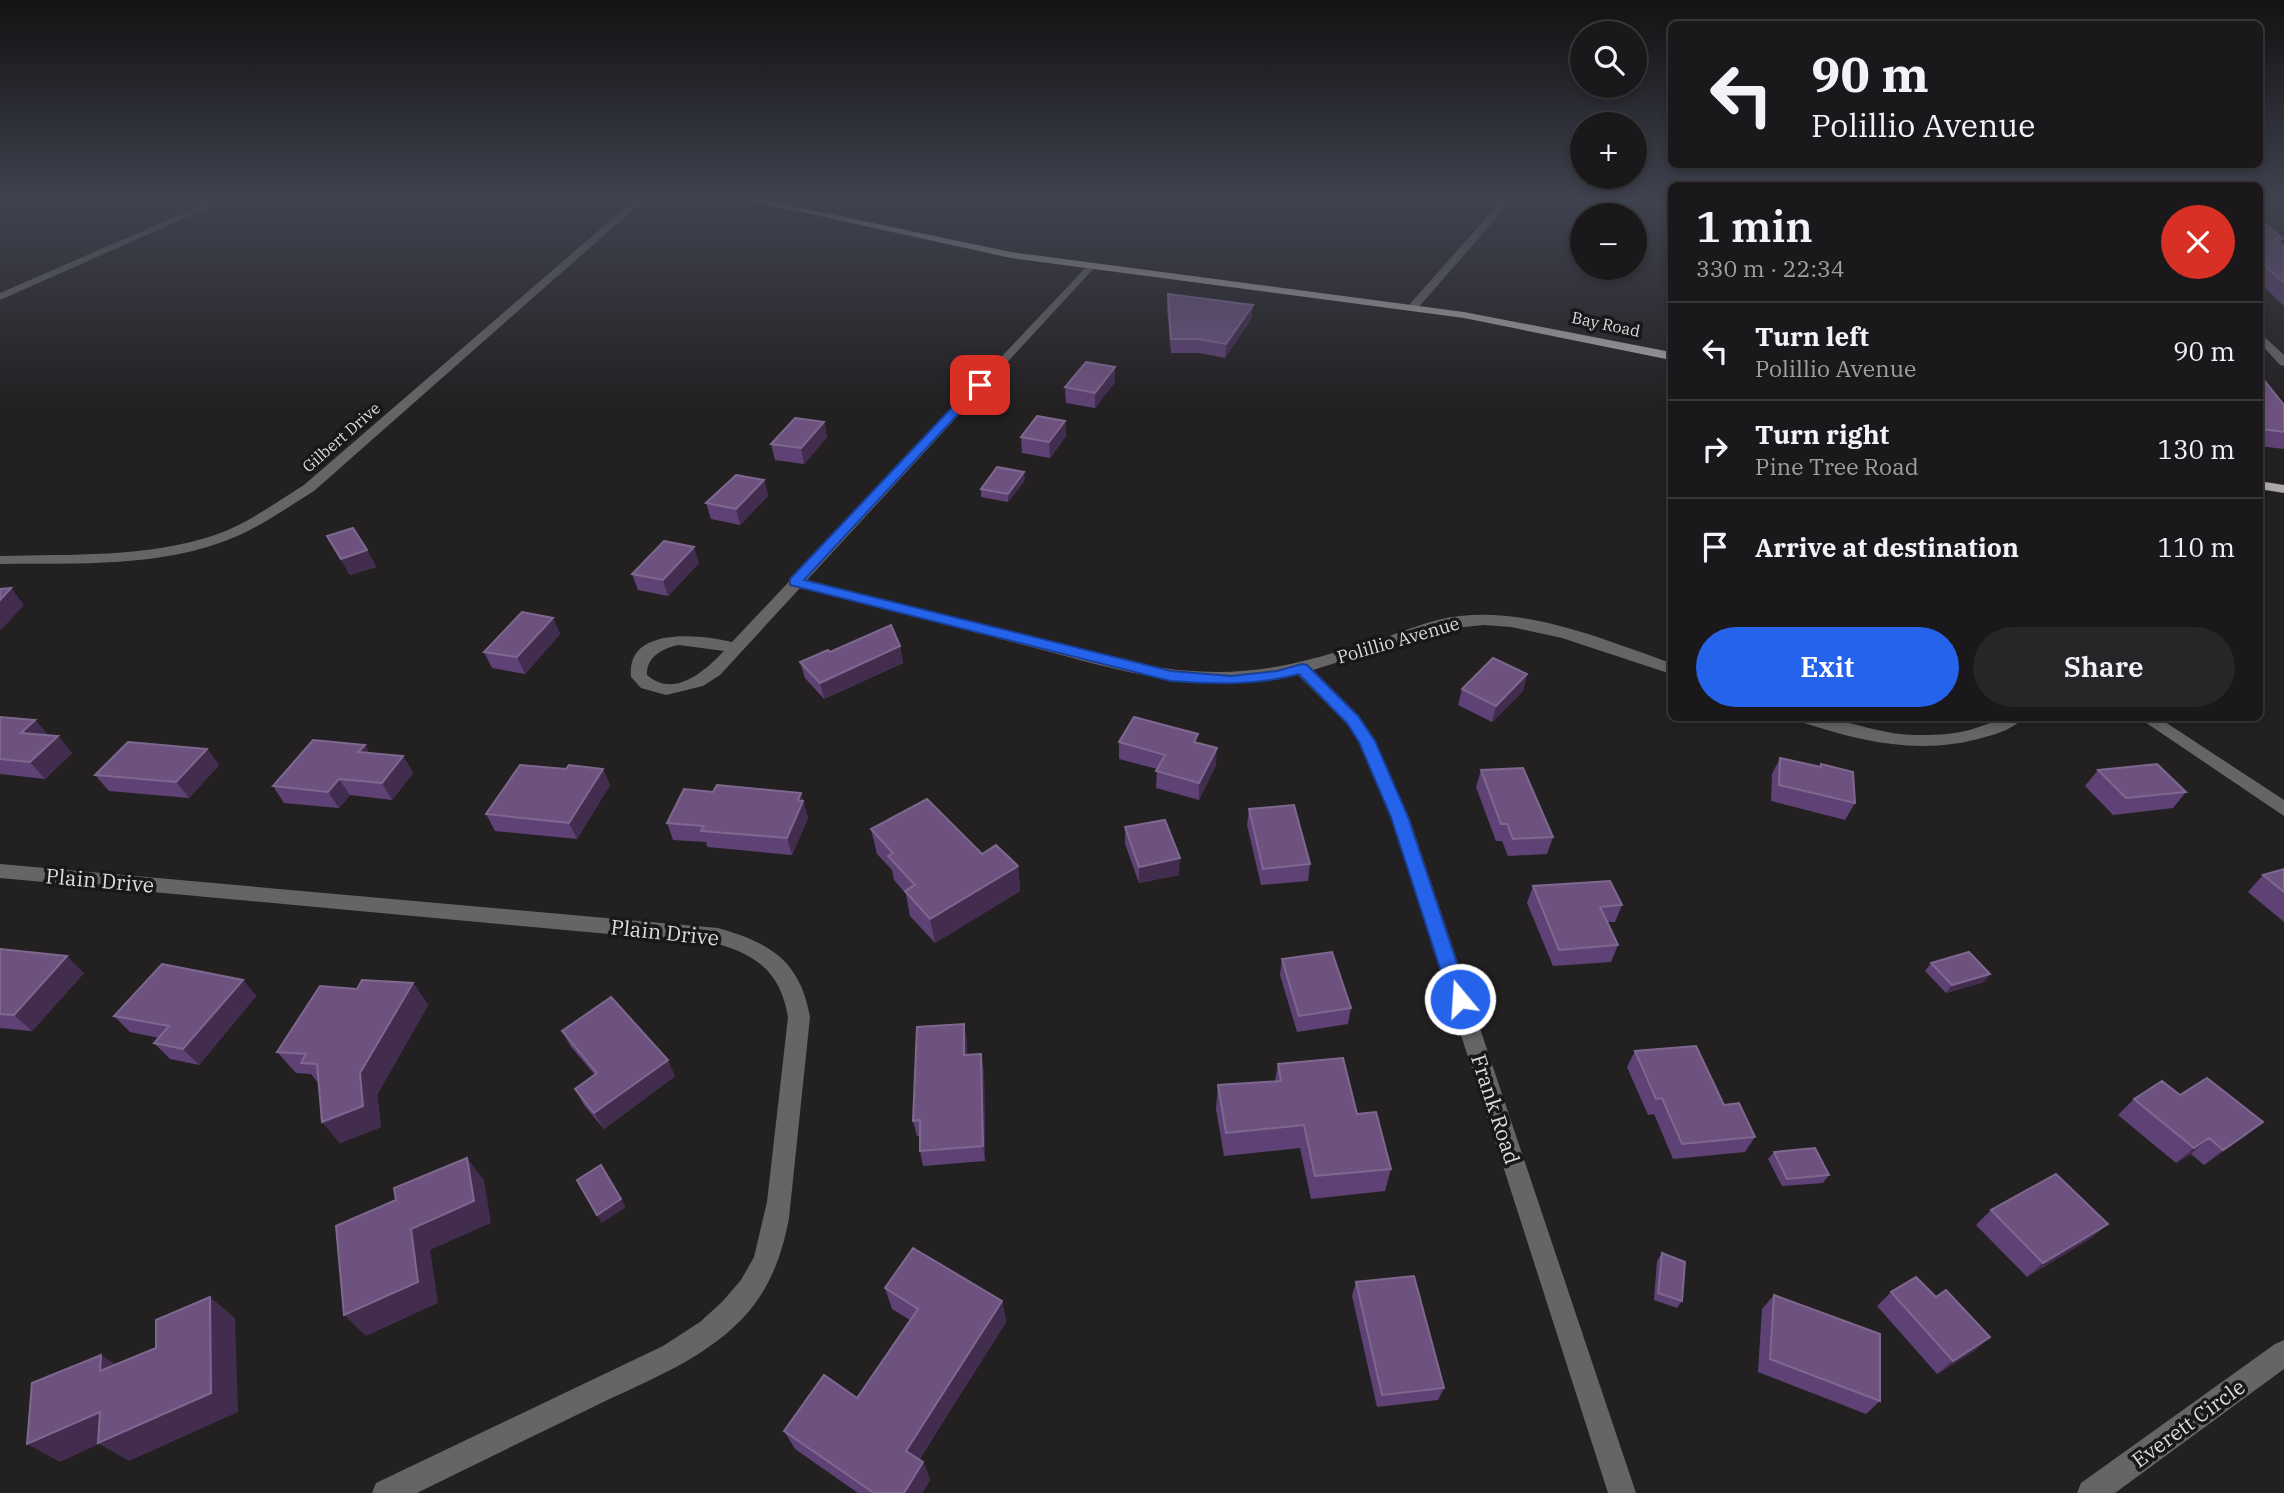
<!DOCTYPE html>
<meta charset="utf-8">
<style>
body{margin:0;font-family:"IBM Plex Serif",serif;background:#272527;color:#f1f3f6;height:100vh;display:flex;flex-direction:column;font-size:26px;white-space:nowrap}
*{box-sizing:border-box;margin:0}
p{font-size:23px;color:#9fa0a2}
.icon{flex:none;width:38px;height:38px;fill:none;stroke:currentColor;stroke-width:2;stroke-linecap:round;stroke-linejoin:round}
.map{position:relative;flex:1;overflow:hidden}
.sheet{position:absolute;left:1668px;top:182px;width:595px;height:539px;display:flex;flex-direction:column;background:#1a181a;border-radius:10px;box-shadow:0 4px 10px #0003,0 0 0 2px #383739}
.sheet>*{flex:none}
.top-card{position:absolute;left:1668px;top:21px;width:595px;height:147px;border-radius:10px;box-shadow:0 4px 10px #0003,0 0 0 2px #383739;background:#1a181a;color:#f1f3f6;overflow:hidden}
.controls{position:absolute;left:1570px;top:21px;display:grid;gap:14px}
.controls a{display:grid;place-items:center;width:77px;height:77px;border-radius:50%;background:#1a181a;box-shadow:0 4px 10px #0003,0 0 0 2px #383739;font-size:35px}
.pin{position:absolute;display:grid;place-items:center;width:60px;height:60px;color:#fff;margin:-30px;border-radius:14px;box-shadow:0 4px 10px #0006}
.me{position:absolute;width:77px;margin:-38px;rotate:342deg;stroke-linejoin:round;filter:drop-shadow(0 0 5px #0008)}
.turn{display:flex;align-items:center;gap:24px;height:147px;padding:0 28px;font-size:32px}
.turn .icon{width:91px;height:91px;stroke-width:2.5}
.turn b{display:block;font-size:49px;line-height:60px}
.round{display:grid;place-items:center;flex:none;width:74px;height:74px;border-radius:37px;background:#272527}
.head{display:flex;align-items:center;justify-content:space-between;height:119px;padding:0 28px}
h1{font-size:42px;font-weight:600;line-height:52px}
.action{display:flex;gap:14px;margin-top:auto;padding:14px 28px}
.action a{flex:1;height:80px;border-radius:42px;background:#2563eb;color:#fff;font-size:28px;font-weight:600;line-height:80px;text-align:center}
.action a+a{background:#272527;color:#f1f3f6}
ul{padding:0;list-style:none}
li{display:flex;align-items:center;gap:21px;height:98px;padding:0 28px;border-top:2px solid #383739}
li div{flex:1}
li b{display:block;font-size:26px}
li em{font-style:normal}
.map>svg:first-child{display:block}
</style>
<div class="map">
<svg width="2284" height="1493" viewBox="0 0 2284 1493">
<rect width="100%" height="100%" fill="#232022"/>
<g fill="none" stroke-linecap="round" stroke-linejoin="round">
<!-- minor -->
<path fill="#666465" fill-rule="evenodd" d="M216,199H228L0,300V293Z
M635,199H645L314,491C288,507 263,525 235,537C162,568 77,563 0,564V556C71,554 146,558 215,535C247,524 275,503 304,485Z
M1503,199H1513L1417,309H1409V305Z
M1090,263L1095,266L1094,268L807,580L1148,666C1238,680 1287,668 1373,641C1401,633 1430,619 1460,616C1531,608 1605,640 1671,663V674L1562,638L1511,627L1484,625L1444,629L1313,670L1359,716L1373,737L1409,817L1636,1493H1608L1391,817L1359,742L1347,724L1297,674C1192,697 1117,669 1016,643C944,624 872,606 800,588L720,675L703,686L666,695L641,688L631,677C626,625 702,635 732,642ZM679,645L724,651C705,671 674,699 647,675C646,657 663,648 679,645Z
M2259,332L2284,355V366L2280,365L2259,342Z
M1798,718C1838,714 1876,735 1916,735C1933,735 1949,735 1965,731C1987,726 1999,716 2023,718C2015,728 1997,734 1985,737C1922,756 1862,742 1801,722Z
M2139,718H2159L2284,800V816Z
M0,864L718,928C770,943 800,960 810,1017L789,1218C783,1251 772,1283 750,1310C710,1358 648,1380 593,1407C534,1436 475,1464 417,1493H372L376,1483L663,1346L700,1322L722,1302L741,1280L754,1257L767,1202L788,1017C781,974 759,956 718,944L0,878Z
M2284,1340V1369L2115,1493H2077L2081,1483L2275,1344Z"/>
<!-- major -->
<path fill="#aca8a9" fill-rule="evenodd" d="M741,199H758L1011,252L1464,312L1671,352V360L1464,318L1011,258Z
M2259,481L2284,485V493L2259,489Z"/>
</g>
<!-- wall -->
<path fill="#5f4275" d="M2259,218L2283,239L2280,244L2284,247V306L2259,282Z
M1168,294L1252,318L1225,358L1199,353H1171L1167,308Z
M2259,374L2284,405V449L2259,446Z
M1115,382L1095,408L1066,403L1065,387Z
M1065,421L1066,436L1050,458L1022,453L1021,437Z
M824,422L827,437L804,464L775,460L771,444Z
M764,480L768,496L740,525L711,519L706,503Z
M1025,480L1008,502L981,497V489Z
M327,536L367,550L376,567L350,575Z
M699,563L668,596L638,590L632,574Z
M553,618L560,634L525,674L492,668L484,652Z
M900,646L903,663L824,699L805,678L800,662L830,652Z
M1527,674L1523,691L1492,722L1458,705L1462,689Z
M0,717L35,720L48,735L58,736L72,753L45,779L0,774Z
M1119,742L1198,743L1216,765L1199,800L1156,788L1157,769L1119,759Z
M365,745L369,753L403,756L413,773L392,800L350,795L339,808L284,803L273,786Z
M207,749L219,765L189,798L109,791L95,775Z
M1780,758L1820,767L1821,764L1855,803L1845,820L1771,801L1772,774Z
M566,769H603L610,785L577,839L495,831L486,814Z
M1481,770L1553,837L1547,854L1508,856L1502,841H1496L1476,787Z
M2098,770L2186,792L2173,808L2113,815L2085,786Z
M713,792L801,793L808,818L792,855L707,847L706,842L673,840L667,823Z
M1249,809L1310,864L1308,881L1261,885L1247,825Z
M1125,827L1179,875L1139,883L1125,844Z
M871,829L982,854L1018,866L1020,891L935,943L910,916L906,894L894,880L892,870L877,854Z
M2284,869V922L2248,892L2263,875Z
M1533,886L1622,905L1615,922H1608L1618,945L1611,962L1553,966L1527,903Z
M0,949L84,973L32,1031L0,1028Z
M1282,959L1351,1008L1348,1024L1297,1032L1280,975Z
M1931,963L1990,974L1984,982L1946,993L1925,971Z
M243,980L256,996L199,1065L170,1059L154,1043L159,1038L130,1032L114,1016Z
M413,983L428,1005L377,1095L381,1127L340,1143L322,1122L319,1084L311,1074L296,1073L277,1052L357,989Z
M562,1031L675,1076L604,1129L584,1105L575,1089L595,1075L571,1047Z
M967,1040V1055L984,1070L985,1161L923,1166L920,1151V1136H917L913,1121Z
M1635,1051L1755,1137L1745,1152L1673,1159L1654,1114L1648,1115L1627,1067Z
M1278,1064L1357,1114L1391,1169L1385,1191L1311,1199L1300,1148L1224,1156L1216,1109L1218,1085L1275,1081Z
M2180,1095L2263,1122L2244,1137L2204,1165L2191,1154L2176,1163L2118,1115L2134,1099Z
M1774,1152L1829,1175L1823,1183L1782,1186L1768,1159Z
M1991,1210L2108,1224L2091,1238L2027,1277L1976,1225Z
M1662,1253L1682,1301L1677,1308L1654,1300L1657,1261Z
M1356,1282L1444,1388L1438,1400L1377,1407L1352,1296Z
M885,1288L1002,1301L1006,1322L919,1460L923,1462L930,1480L922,1493H858L795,1449L784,1431L857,1398L910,1320L892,1309Z
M1891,1292L1936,1297L1990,1337L1974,1351L1937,1374L1877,1306Z
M1774,1295L1880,1401L1866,1414L1758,1372L1762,1309Z"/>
<!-- shaded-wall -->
<path fill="#422d4f" d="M1253,305L1252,318L1225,358L1226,344Z
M1115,367V382L1095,408V393Z
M1065,421L1066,436L1050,458L1049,442Z
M824,422L827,437L804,464L801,448Z
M1024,472L1025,480L1008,502V494Z
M764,480L768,496L740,525L736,509Z
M694,547L699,563L668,596L663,580Z
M367,550L376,567L350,575L341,559Z
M11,588L24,605L0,631V600Z
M553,618L560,634L525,674L517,657Z
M900,646L903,663L824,699L820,683Z
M1527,674L1523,691L1492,722L1496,706Z
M35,720L49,737L21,733Z
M58,736L72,753L45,779L30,762Z
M365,745L374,762L358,752Z
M1217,748L1216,765L1199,800V783Z
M207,749L219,765L189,798L176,782Z
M403,756L413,773L392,800L382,783Z
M603,769L610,785L577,839L569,823Z
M339,779L350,795L339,808L328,792Z
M801,793L808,818L792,855L787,838L798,800Z
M1180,858L1179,875L1139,883V867Z
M1018,866L1020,891L935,943L930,919Z
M67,956L84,973L32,1031L14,1015Z
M1990,974L1984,982L1946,993L1952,985Z
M243,980L256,996L199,1065L183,1049Z
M413,983L428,1005L377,1095L381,1127L340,1143L322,1122L360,1073Z
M964,1024L967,1040L966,1071L964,1055Z
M981,1054L984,1070L985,1161L983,1146Z
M668,1060L675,1076L604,1129L594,1113Z
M2263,1122L2244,1137L2204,1165L2223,1150Z
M2209,1138L2191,1154L2176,1163L2194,1148Z
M467,1158L484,1180L491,1223L430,1250L438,1303L366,1336L344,1315Z
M605,1173L626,1207L602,1223L597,1215Z
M2108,1224L2091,1238L2027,1277L2043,1263Z
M210,1297L235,1318L238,1412L129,1461L99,1444L60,1462L27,1444L100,1412Z
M1002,1301L1006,1322L913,1469L906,1451Z
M1990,1337L1974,1351L1937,1374L1953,1361Z
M101,1355L131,1375L100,1371Z
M923,1462L930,1480L922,1493H904Z"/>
<!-- building -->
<path fill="#6d5280" stroke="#7e688f" stroke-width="2" d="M2259,218L2283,239L2274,238L2284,247V283L2259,260Z
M1168,294L1253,305L1226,344L1199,339H1171Z
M1086,362L1115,367L1095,393L1065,387Z
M2259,374L2284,405V432L2262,429L2259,426Z
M1037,416L1065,421L1049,442L1021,437Z
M795,418L824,422L801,448L771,444Z
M997,467L1024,472L1008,494L981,489Z
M736,475L764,480L736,509L706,503Z
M353,528L367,550L341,559L327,536Z
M664,541L694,547L663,580L632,574Z
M11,588L0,600V589Z
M522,612L553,618L517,657L484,652Z
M891,625L900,646L820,683L800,662L828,650L830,652Z
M1493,658L1527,674L1496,706L1462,689Z
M0,717L35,720L21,733L58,736L30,762L0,759Z
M1134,717L1198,734L1194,742L1217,748L1199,783L1156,771L1165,755L1119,742Z
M313,740L365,745L358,752L403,756L382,783L339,779L328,792L273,786Z
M128,742L207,749L176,782L95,775Z
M1780,758L1821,767V764L1853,772L1855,803L1779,785Z
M2157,764L2186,792L2126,798L2098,770Z
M520,765L566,769L569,765L603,769L569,823L486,814Z
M1523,768L1553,837L1513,839L1507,824H1501L1481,770Z
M717,785L801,793L798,800L803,801L787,838L701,831L704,826L667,823L684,789L713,792Z
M927,799L982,854L996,845L1018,866L930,919L905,891L915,885L888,856L893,853L871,829Z
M1294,805L1310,864L1263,869L1249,809Z
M1165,820L1180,858L1139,867L1125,827Z
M2284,869V892L2263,875Z
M1610,881L1622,905L1600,907L1618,945L1559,950L1533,886Z
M0,949L67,956L14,1015L0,1014Z
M1332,952L1351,1008L1299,1016L1282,959Z
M1969,952L1990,974L1952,985L1931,963Z
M162,964L243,980L183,1049L154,1043L169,1026L114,1016Z
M362,980L413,983L360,1073L363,1106L322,1122L317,1064L301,1063L306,1054L277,1052L320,986L357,989Z
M611,997L668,1060L594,1113L575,1089L597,1073L562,1031Z
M964,1024V1055L981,1054L983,1146L920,1151V1120L913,1121L917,1027Z
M1696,1046L1724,1105L1739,1103L1755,1137L1682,1144L1662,1098L1656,1099L1635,1051Z
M1343,1058L1357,1114L1376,1112L1391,1169L1315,1176L1304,1125L1226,1133L1218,1085L1281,1081L1278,1064Z
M2207,1078L2263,1122L2223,1150L2209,1138L2194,1148L2134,1099L2162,1081L2180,1095Z
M1815,1148L1829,1175L1787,1179L1774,1152Z
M467,1158L474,1201L411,1229L418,1282L344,1315L336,1226L396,1200L394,1188Z
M601,1165L621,1199L597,1215L577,1180Z
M2056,1174L2108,1224L2043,1263L1991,1210Z
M913,1248L1002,1301L906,1451L923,1462L904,1493H874L784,1431L824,1375L857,1398L918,1309L885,1288Z
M1662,1253L1685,1262L1682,1301L1658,1293Z
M1414,1276L1444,1388L1382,1395L1356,1282Z
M1916,1277L1936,1297L1946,1290L1990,1337L1953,1361L1891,1292Z
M1774,1295L1880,1334V1401L1770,1359Z
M210,1297L211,1393L98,1443L100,1412L27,1444L32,1383L101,1355L100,1371L156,1348V1320Z"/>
<!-- sky -->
<linearGradient id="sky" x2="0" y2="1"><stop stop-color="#131213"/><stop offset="0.49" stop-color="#3f424f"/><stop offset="1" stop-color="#3f424f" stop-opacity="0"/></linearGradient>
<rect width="2284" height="408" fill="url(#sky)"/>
<!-- route -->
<path fill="#2563eb" stroke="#184099" stroke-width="2" d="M976,382L985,385L804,580L1171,671L1231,676L1277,671L1302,664L1307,665L1358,716L1375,741L1408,817L1469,999L1466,1005L1460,1007L1453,1005L1450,999L1391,817L1359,742L1347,723L1299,674C1255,686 1215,684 1171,681L790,585V579Z"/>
<g text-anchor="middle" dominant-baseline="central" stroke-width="7" stroke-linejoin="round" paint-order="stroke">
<!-- far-street labels -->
<g font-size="16" fill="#dddbdd" stroke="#191719">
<text transform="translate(1606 324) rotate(12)">Bay Road</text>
<text transform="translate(341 437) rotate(-41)">Gilbert Drive</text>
</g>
<!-- street labels -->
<g font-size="18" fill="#dddbdd" stroke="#191719">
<text transform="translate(1398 640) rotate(-16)">Polillio Avenue</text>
</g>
<!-- near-street labels -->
<g font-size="21" fill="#dddbdd" stroke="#191719">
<text transform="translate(100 880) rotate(5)">Plain Drive</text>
<text transform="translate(665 932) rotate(6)">Plain Drive</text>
<text transform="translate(1496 1109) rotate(72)">Frank Road</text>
<text transform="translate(2188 1423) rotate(-36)">Everett Circle</text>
</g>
</g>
</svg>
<div class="controls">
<a><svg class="icon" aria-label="search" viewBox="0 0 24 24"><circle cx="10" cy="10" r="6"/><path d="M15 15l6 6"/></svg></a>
<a>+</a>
<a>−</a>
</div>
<div class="pin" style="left:980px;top:385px;background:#d93025"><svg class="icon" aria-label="arrive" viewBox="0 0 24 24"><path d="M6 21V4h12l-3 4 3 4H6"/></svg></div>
<svg class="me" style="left:1460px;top:999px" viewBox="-20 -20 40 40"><circle r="17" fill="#2563eb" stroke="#fff" stroke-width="3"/><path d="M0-11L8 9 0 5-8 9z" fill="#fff"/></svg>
<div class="top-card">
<div class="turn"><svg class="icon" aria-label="left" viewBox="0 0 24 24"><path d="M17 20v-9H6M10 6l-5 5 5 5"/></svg><div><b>90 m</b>Polillio Avenue</div></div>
</div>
<section class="sheet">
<div class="head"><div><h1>1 min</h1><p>330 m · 22:34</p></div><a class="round" style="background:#d93025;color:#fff"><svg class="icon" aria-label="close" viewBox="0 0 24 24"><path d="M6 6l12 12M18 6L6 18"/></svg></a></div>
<ul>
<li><svg class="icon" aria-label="left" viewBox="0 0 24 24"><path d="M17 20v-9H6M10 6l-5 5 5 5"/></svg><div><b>Turn left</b><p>Polillio Avenue</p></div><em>90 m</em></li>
<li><svg class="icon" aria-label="right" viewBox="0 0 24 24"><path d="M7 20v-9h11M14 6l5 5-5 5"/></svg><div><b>Turn right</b><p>Pine Tree Road</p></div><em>130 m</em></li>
<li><svg class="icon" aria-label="arrive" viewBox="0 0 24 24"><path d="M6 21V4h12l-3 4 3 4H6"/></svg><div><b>Arrive at destination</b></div><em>110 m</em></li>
</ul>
<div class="action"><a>Exit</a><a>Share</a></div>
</section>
</div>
